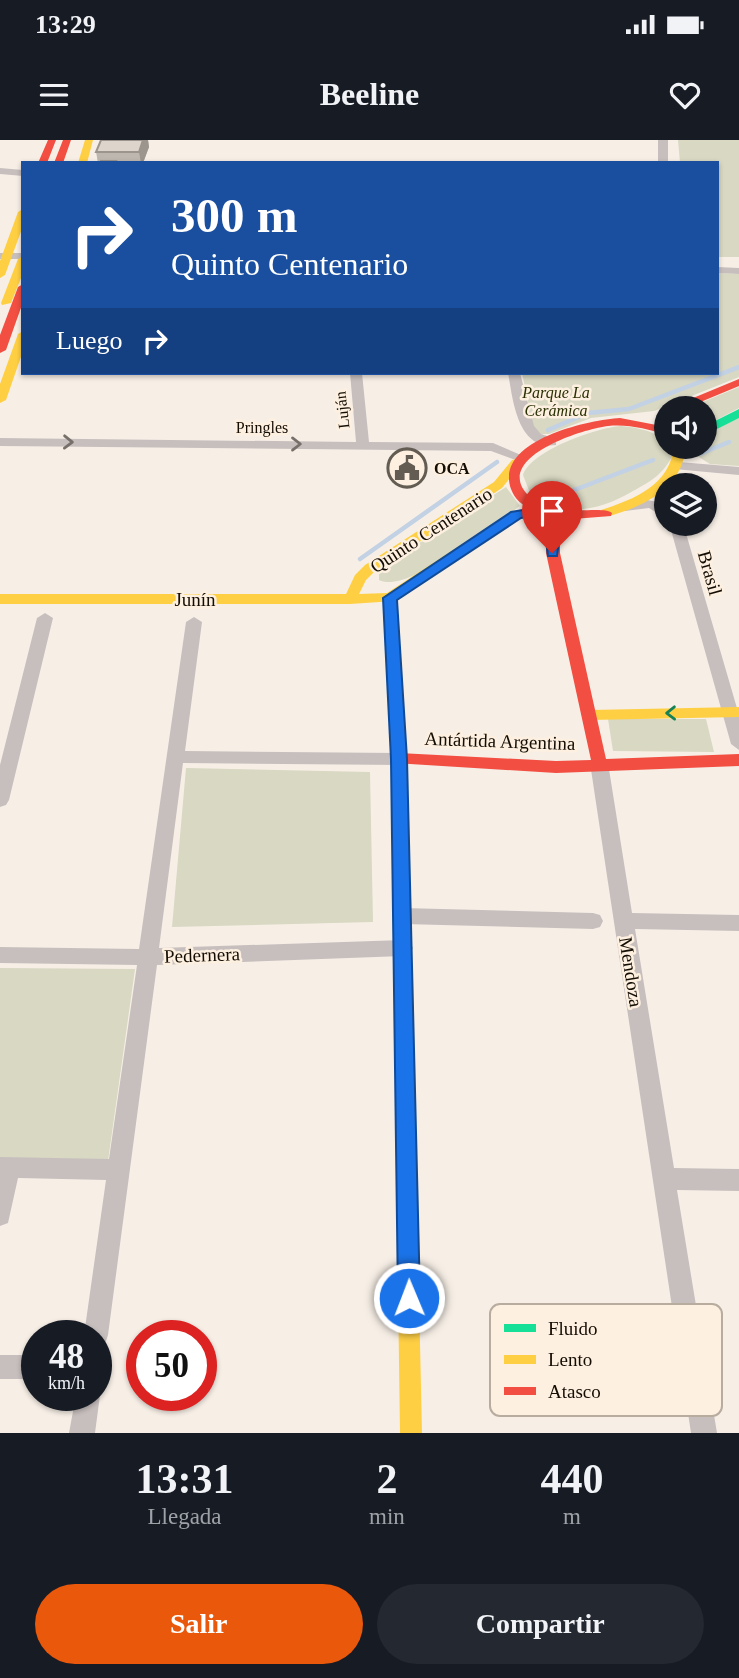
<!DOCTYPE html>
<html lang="es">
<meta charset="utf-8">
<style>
body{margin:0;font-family:Georgia,serif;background:#242831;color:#f1f3f6;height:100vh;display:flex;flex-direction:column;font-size:26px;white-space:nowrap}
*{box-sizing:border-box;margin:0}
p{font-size:23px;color:#9ea1a6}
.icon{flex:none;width:38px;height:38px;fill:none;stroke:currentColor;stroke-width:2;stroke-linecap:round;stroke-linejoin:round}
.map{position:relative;height:1293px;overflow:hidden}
.side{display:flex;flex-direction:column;background:#171b24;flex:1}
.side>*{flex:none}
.guide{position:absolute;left:21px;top:21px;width:698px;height:214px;border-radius:0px;box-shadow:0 2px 5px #0004;background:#1a4fa0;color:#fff;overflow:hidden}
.tools{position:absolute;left:654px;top:256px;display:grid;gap:14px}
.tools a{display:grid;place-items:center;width:63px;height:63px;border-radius:50%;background:#171b24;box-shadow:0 2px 5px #0004;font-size:35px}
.speed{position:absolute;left:21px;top:1180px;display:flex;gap:14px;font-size:35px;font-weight:700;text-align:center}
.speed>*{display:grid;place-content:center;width:91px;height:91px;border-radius:50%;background:#171b24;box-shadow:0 2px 5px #0004;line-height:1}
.speed small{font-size:18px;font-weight:400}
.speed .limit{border:10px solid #d22;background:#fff;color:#111}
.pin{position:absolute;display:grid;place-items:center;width:60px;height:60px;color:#fff;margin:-72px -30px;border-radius:50% 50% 50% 0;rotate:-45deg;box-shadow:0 0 7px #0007}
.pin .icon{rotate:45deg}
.me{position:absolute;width:77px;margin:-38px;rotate:359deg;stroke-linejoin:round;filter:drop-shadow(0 0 5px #0008)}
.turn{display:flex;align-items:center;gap:24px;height:147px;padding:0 35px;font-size:32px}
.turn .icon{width:91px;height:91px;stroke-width:2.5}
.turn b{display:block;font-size:49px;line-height:60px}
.then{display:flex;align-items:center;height:66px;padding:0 35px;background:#0003;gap:14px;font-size:26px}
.eta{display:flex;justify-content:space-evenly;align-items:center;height:119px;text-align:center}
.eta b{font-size:42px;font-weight:800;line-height:49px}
.action{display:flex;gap:14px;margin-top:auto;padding:14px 35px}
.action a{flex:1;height:80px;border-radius:42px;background:#ea580c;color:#fff;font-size:28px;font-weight:800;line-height:80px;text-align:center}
.action a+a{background:#242831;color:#f1f3f6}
.status{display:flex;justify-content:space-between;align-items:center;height:49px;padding:0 35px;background:#171b24;direction:ltr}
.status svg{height:19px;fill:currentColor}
header{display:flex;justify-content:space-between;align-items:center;height:91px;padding:0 35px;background:#171b24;font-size:32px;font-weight:800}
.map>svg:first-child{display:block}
</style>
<div class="status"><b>13:29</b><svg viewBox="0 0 49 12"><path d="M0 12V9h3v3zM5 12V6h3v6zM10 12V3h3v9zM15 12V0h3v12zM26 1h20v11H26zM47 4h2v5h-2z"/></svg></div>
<header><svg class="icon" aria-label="menu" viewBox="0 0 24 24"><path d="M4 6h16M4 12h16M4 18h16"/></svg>Beeline<svg class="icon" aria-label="heart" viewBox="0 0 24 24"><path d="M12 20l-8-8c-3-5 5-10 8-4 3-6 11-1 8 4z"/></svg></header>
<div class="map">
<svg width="739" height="1293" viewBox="0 0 739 1293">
<rect width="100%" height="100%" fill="#f7efe6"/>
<!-- green -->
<path fill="#d8d8c3" d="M678,0H739V117H718V23H680Z
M718,133L739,134V237L654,271L591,278L549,294H541L534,290L522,233H718Z
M739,247V268L705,286V268H688Z
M739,278V326L710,324L694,314L700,306H705C705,290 726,285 739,278Z
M621,286C644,288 667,294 673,315C663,334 652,341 633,351C599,371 564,379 530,353L523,335C532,310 596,288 621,286Z
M506,347L520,366C494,384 408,455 379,440V434L401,415Z
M608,579H706L714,612L613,611Z
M186,628L370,632L373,782L172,787Z
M0,828L135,829L108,1021L0,1018Z"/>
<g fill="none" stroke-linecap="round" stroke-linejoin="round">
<!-- stream -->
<path stroke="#c2d1e4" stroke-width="4.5" d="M548,290L588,273L629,269L739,227
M700,314L729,302
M561,355L653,320
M360,419L497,322"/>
<!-- street -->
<path fill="#c7bfbe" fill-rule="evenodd" d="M658,0H668V23H658Z
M0,28L23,30V36L0,34Z
M0,113H23V119H0Z
M718,127L739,128V134L718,133Z
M350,233H362L369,302L493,303L528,318L521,322L491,311L0,306V298L356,302Z
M508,233H520L534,286L541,294L556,299V305C517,311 513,259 508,233Z
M679,322L739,327V335L674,329L672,326Z
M642,359L658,362L667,366V379L649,368L625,371L618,367L620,364Z
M669,383H683L739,575V610L731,604Z
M45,473L53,478L9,660L6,665L0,667V625L37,478Z
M194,477L202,482L185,611L399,613L405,615L408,619L405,623L399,625L183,623L159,808L403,800L410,802L413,808L410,814L403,816L157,825L108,1195L105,1204L96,1207V1195H84L106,1040L18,1038L8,1083L0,1086V1017L109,1019L137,825L0,823V807L139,809L186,482Z
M599,617L605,618L608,623L632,773L739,775V791L635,789L674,1028L739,1029V1051L677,1050L717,1293H691L590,623L593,618Z
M403,768L593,773L600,775L603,781L600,787L593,789L403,784L396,782L393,776L396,770Z
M0,1215H37V1239H0Z
M96,1246L100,1255L95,1293H69L76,1255H96Z"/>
<!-- fast -->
<path fill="#16e098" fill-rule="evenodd" d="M739,269V278L705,295V286Z
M390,453L397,458L407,619L411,795L408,800L402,802L396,800L393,795L391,619L383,458Z"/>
<!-- slow -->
<path fill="#ffcf43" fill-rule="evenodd" d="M85,0H93L87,23H78Z
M23,69V86L5,135L0,138V121L18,72Z
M23,116V133L11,163L2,165L1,163L18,119Z
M23,191V211L6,260L0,263V244L18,194Z
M674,306H686C683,341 658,358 628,370C619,373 610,377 601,376V370C635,359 670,345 674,306Z
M516,319L522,323L502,348L375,431L366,440L359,454L387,453L511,372L547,366L552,367V373L520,378L395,461L350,464H0V454H346L355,435L365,425L494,342L512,320Z
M739,567V577L590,580L583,575L590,570Z
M402,788L408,790L411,795L422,1293H400L393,795L396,790Z"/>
<!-- jam -->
<path fill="#f24e42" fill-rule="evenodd" d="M48,0H56L47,23H38Z
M63,0H71L63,23H54Z
M23,144V162L6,210L0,213V195L18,147Z
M739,239V246L686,268H669Z
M620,278L667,287V295C647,289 629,284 608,286C582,289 489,319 530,357C556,380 602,364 612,373L611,376L573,379L560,401V413L606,619L739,614V626L556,633L394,623L391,619L394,615L399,613L556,621L591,620L546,413V401L561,378C543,375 518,369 511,349C494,301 587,280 620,278Z"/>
</g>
<!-- wall -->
<path fill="#beb7af" d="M101,0H148L149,7L143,23H98L96,12Z"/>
<!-- shaded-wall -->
<path fill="#9b958e" d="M143,0H148L149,7L143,23H141L139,12Z"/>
<!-- building -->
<path fill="#ddd5cb" stroke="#9b958e" stroke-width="2" d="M101,0H143L139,12H96Z
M101,21H116L115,23H100Z"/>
<!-- one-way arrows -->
<defs><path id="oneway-chevron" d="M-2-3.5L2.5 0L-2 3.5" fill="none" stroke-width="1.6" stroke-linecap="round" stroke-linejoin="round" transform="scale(1.75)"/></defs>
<g stroke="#766f6a">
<use href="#oneway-chevron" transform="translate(68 302) rotate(1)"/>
<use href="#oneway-chevron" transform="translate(296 304)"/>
</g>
<use stroke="#158155" href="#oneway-chevron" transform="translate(671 573) rotate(179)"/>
<!-- route -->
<path fill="#1a73e8" stroke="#114b97" stroke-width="2" d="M547,366L574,377L559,401L557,416H548L546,401L560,378C546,374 535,374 521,378L397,460L407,619L420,1158L416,1166L409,1169L401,1166L398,1158L391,619L383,458L511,372Z"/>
<!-- icons -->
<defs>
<g id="civic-ring" transform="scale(2.0125)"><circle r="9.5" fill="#fdf0e0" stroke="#635c53" stroke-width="1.5"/><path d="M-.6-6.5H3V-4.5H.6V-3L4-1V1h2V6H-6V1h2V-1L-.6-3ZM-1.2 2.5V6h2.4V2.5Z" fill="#635c53"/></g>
</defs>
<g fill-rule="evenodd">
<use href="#civic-ring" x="407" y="328"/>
</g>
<g text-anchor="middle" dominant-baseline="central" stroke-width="5" stroke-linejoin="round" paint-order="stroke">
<!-- far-park labels -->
<g font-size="16" font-style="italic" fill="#293003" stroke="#fdf0e0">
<text x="556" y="252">Parque La<tspan x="556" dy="18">Cerámica</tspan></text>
</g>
<!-- far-street labels -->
<g font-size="16" fill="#140d04" stroke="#fdf0e0">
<text transform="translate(342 270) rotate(-96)">Luján</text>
<text x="262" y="287">Pringles</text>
</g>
<!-- far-poi labels -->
<g font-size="16" font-weight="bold" fill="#140d04" stroke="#fdf0e0" text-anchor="start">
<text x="434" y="328">OCA</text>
</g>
<!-- street labels -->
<g font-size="19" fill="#140d04" stroke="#fdf0e0">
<text transform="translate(431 390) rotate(-33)">Quinto Centenario</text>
<text transform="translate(710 433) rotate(74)">Brasil</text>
<text x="195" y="459">Junín</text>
<text transform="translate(500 601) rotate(2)">Antártida Argentina</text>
<text transform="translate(202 815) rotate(-2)">Pedernera</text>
<text transform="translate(631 832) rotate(81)">Mendoza</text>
</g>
</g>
<!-- legend -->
<rect x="490" y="1164" width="232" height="112" rx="10" fill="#fdf0e0" stroke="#b7ac9e" stroke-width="2"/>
<rect x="504" y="1184" width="32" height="8" fill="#16e098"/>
<rect x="504" y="1215" width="32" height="9" fill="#ffcf43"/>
<rect x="504" y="1247" width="32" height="8" fill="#f24e42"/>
<g font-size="19" fill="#140d04">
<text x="548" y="1195">Fluido</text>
<text x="548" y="1226">Lento</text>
<text x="548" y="1258">Atasco</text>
</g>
</svg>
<div class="tools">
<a><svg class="icon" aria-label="sound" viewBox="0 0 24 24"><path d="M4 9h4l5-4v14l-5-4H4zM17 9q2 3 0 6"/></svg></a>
<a><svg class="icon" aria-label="layers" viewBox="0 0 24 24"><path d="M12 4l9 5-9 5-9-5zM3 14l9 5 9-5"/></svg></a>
</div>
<div class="speed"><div>48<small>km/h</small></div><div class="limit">50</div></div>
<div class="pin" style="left:552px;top:413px;background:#d93025"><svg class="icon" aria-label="arrive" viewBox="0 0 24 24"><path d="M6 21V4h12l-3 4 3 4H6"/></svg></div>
<svg class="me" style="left:409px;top:1158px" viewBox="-20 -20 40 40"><circle r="17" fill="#1a73e8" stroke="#fff" stroke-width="3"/><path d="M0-11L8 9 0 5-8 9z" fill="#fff"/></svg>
<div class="guide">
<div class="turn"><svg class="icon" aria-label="right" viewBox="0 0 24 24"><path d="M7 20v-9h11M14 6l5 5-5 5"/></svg><div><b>300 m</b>Quinto Centenario</div></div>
<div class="then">Luego<svg class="icon" aria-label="right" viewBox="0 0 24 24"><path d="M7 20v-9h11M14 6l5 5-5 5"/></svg></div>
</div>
</div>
<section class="side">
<div class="eta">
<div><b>13:31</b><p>Llegada</p></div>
<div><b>2</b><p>min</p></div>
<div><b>440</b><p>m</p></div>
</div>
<div class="action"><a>Salir</a><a>Compartir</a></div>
</section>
